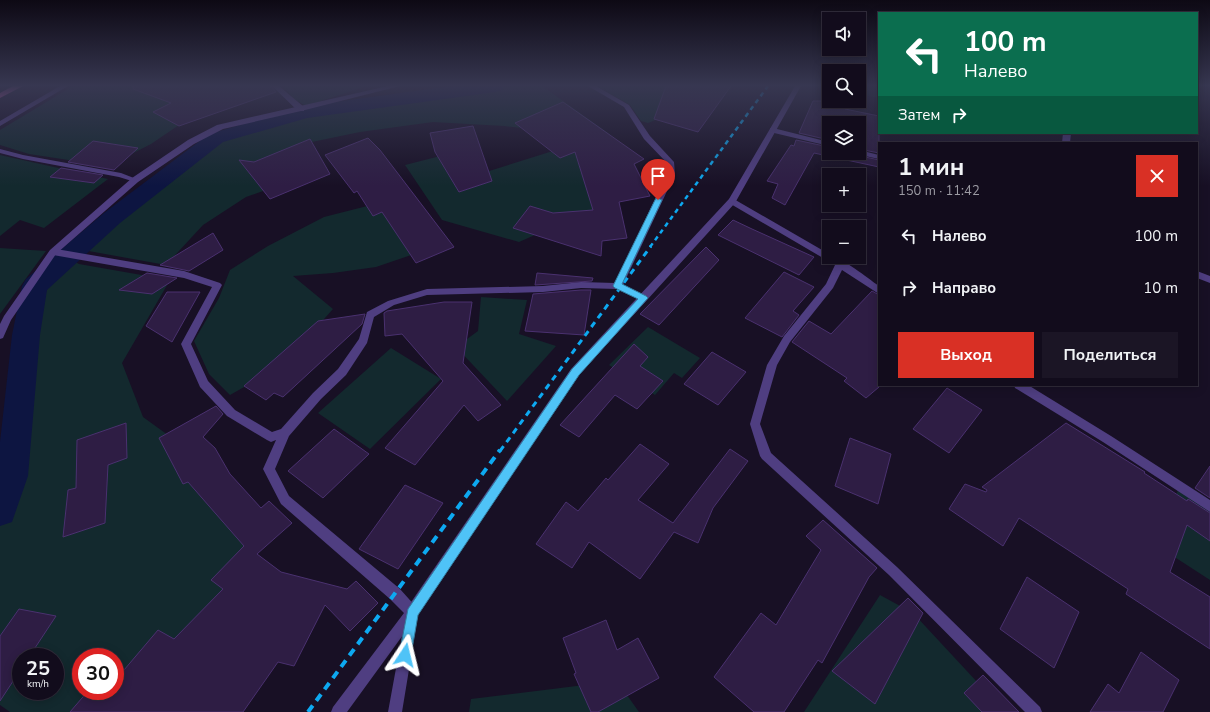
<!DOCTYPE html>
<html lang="ru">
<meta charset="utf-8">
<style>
body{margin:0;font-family:"Nunito Sans",sans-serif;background:#1b1525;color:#f1f3f6;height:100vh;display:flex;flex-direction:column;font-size:15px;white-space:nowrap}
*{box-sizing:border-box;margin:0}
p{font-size:13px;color:#9c9ba3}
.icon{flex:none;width:22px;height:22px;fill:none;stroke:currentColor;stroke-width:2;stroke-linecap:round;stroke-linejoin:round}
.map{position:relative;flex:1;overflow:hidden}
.details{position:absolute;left:878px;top:142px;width:320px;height:244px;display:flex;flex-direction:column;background:#120c1c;border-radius:0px;box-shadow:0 2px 10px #0003,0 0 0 1px #312c3b}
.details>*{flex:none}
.top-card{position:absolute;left:878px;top:12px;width:320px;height:122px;border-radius:0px;box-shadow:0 2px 10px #0003,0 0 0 1px #312c3b;background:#0b6e4f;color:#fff;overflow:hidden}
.controls{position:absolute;left:822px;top:12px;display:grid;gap:8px}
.controls a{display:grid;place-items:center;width:44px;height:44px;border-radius:0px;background:#120c1c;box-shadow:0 2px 10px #0003,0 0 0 1px #312c3b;font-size:20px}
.speed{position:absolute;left:12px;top:648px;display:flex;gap:8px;font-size:20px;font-weight:700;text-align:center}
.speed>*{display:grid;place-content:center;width:52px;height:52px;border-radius:50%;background:#120c1c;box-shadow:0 2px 10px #0003,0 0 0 1px #312c3b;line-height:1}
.speed small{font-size:10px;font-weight:400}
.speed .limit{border:6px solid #d22;background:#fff;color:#111}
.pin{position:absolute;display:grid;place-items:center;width:34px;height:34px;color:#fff;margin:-41px -17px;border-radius:50% 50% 50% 0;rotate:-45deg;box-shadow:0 0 4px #0007}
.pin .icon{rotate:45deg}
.me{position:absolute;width:44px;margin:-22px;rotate:10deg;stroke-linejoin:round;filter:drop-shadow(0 0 3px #0008)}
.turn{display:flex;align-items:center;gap:14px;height:84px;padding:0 20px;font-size:18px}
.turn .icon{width:52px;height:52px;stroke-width:2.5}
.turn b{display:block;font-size:28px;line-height:34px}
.then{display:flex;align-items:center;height:38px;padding:0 20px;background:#0003;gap:8px;font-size:15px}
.round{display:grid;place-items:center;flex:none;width:42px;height:42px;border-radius:0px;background:#1b1525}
.overview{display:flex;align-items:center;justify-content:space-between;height:68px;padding:0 20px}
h1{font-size:24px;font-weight:700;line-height:30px}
.primary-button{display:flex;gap:8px;margin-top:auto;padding:8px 20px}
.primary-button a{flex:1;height:46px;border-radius:0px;background:#d93025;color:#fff;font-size:16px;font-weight:700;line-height:46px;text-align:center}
.primary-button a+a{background:#1b1525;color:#f1f3f6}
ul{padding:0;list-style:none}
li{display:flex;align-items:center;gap:12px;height:52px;padding:0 20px}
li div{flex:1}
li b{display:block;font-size:15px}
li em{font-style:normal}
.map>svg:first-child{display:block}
</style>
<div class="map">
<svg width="1210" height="712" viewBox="0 0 1210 712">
<rect width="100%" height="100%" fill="#181025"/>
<!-- green -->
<path fill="#13292e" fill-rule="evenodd" d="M73,86H224L182,123L151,144L108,166L29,154L0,145V130Z
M283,86H366L306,106L294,99Z
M507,86H542L608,133L632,157L640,189L519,242L442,220L405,165L460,151L486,172L556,150L531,129L504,126L433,122L360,132L307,143L277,186L246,197L203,225L166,265L83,250L115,220L220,139L302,115Z
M597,86H692L708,99L648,123L641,121L630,105Z
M859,86H879V98L859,94Z
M0,155L108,179L44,228L20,220L0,236Z
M391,200L423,251L376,267L333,273L293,276L333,309L283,365L230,395L209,374L194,341L219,298L230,270L268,246L324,217Z
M0,248L46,251L0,314Z
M71,260L79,264L170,280L122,363L143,417L190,451L264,529L246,579L106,712H10L0,705V522L19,472L31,333L51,279ZM21,657H55V691H21ZM81,657H115V691H81Z
M481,297L527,300L519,334L556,346L507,401L456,347L478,331Z
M648,327L700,358L682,378L674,373L655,395L609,365Z
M391,348L441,379L370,449L318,413Z
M1178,490L1210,512V580L1156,545Z
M880,595L913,613L1005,712H804Z
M617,681L639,712H469L471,699Z"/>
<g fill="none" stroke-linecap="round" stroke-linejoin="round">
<!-- canal -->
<path fill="#0d1541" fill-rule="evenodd" d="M452,86H504L502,90L495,92L307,118L223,142L120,223L47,290L40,335L28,476L12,522L0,526V442L12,335L22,286L26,279L104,213L209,134L305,106Z"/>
</g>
<!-- building -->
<path fill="#2e1d44" stroke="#4a316f" d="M133,86H271L276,92L179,126L153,112L171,103L133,89Z
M666,86H731L698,132L654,119Z
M813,101H848L845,109L879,116V153L859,149V123H829V140L799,133Z
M563,102L644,159L634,164L650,196L619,202L627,238L602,241L601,256L513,228L530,206L553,213L593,210L575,152L560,158L515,123Z
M473,126L492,181L459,192L435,152L430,133Z
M368,138L380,150L454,247L416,263L382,212L373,216L357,191L354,193L325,155Z
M310,139L330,174L270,199L239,160L254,162Z
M796,140L829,147V153H855L856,155L879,160V167L814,153L785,205L772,198L778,184L767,181L791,145L794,146Z
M93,141L138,148L114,170L68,162Z
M61,168L103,175L94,183L50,177Z
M733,220L752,229L814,257L799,275L718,235Z
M213,233L223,250L189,271L160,265Z
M706,247L719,260L659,325L640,314Z
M784,272L814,287L793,311L799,315L782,337L745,318Z
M147,273L177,278L152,294L119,290Z
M537,273L593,278L592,281L535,285Z
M581,290H591L584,335L525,331L533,294Z
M872,291L879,295V387L866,398L844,381L847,378L792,342L809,321L831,334Z
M167,292H200L172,342L146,326Z
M444,302H472L463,363L501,405L478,421L464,405L415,465L385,448L443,381L402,334L385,336L384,313L387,311Z
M365,314L362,324L283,397L274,393L266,400L244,386L318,321Z
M634,344L648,357L640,366L663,381L637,409L615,395L579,437L560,425Z
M712,352L746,372L718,405L684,384Z
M947,388L982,410L949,453L913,429Z
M216,406L223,414L203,437L215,448L230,474L261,508L269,501L292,523L257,554L281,572L347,589L356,581L378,603L350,631L325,605L294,666L278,662L243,712H70L88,691H115V664L124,670L158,630L174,639L223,589L211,580L244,546L188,482L183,484L159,438Z
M126,423L127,458L108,465L105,523L63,537L68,490L76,488L77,440Z
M1066,423L1145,472L1144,473L1187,501L1188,499L1210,513V541L1187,525L1170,572L1210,597V649L1126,594L1128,589L1019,518L1003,546L949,509L965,484L986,492L987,490L982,487Z
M334,429L369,454L323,498L288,471Z
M850,438L891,454L878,504L835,486Z
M640,444L669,464L638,500L673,523L730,449L748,461L713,508L698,543L674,532L640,579L589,542L572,568L536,544L566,502L578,511L606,478L608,480Z
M1210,466V498L1195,488Z
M405,485L443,503L398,569L359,549Z
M823,520L877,568L869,577L822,663L818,660L784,712H754L714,677L761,613L776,625L821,550L806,536Z
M1027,577L1079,612L1054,668L1000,629Z
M908,598L923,613L875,704L832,671Z
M19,609L56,616L29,657H21V669L0,701V636Z
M606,620L617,650L638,638L659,678L598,712H591L574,674L576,673L563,638Z
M1141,652L1179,680L1163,712H1090L1108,684L1119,693Z
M983,675L1019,712H982L964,693Z"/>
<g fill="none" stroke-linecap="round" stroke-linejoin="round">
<!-- service -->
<path fill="#4f3e81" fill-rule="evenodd" d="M60,86H68L0,126V121Z
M272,86H279L304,107V111H298Z
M588,86H596L629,105L650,136L674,162L675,174L623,285L646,296L648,298L646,300H640L617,289L581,288L543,292L427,295L394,305L374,317L367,343L346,375L321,399L289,436L275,469L289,496L400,589L417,608L419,613L347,712H331L333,707L404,613L390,599L281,504L263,469L276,440L271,442L267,440L227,416L200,387L181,344L212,287L184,278L53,255L49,252L53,249L62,250L184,271L220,283L222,285L191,344L208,381L235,410L272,432L281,429L313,393L338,369L359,339L367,312L388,301L427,289L543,286L581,282L615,283L667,174L666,162L644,139L624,107Z
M770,128H773L829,142V146L770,132Z
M1063,133H1071L1070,143H1062Z
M0,149L23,155L121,173L139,180L135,182L119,177L23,159L0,153Z
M859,150L879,155V159L856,154L859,153Z
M732,198L829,254V257C843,257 867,278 879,286V294L842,270L833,288L790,342L777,365L760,424L771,453L897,567L1040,707L1042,712H1025L889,575L762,459L760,456L750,424L767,365L784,336L826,284L835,265L729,203V199Z
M1197,271L1210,276V283L1197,278Z
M1014,385H1028L1111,436L1210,500V512L1103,442L1015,388Z"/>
<!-- minor -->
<path fill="#4f3e81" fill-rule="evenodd" d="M388,86H400L301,111L223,129L194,144L138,182L56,254L11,320L3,338L0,339V324L4,316L50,250L132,178L188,140L217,125Z
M795,86H801L735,203L579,375L418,615L402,712H388L407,608L571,369L729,199Z"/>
<!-- trunk -->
<path fill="#ea5ebc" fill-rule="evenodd" d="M13,86H23L0,98V93Z"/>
<!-- rail-far2 -->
<path stroke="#0da9f1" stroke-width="2.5" stroke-dasharray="4.5 4" stroke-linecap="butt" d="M650,247L768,86"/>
<!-- rail-far1 -->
<path stroke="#0da9f1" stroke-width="3" stroke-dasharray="6 5" stroke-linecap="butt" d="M500,451L651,246"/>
<!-- rail -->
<path stroke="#0da9f1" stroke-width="4" stroke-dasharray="8 6" stroke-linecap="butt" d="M308,712L500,450"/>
</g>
<!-- sky -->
<linearGradient id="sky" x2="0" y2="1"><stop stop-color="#0d0914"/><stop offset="0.46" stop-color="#373751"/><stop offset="1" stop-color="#373751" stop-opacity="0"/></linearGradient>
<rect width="1210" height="186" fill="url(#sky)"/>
<!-- route -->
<path fill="#4fc3f7" stroke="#337fa1" d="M656,198H658L662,200L622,284L646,296L648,298L579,375L418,615L411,655L409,660L405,662L401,660L399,655L408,609L572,369L638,299L615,288L613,286Z"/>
</svg>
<div class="controls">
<a><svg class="icon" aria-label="sound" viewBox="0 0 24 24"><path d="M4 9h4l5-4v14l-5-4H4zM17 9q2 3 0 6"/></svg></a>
<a><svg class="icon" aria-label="search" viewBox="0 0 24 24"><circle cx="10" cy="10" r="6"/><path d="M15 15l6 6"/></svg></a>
<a><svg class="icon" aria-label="layers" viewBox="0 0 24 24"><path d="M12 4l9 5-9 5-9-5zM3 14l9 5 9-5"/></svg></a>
<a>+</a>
<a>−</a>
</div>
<div class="speed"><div>25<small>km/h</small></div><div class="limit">30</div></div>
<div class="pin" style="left:658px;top:200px;background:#d93025"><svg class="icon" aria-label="arrive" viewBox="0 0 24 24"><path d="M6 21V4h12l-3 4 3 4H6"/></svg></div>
<svg class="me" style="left:405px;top:655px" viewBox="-20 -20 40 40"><path d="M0-17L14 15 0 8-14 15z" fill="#4fc3f7" stroke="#fff" stroke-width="4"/></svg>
<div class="top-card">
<div class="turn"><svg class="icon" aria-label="left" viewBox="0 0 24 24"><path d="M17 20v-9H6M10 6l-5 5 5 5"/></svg><div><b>100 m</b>Налево</div></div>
<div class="then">Затем<svg class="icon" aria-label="right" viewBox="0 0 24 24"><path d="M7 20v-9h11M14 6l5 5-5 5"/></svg></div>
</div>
<section class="details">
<div class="overview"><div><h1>1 мин</h1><p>150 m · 11:42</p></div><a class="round" style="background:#d93025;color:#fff"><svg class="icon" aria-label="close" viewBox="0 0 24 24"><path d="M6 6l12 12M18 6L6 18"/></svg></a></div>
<ul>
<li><svg class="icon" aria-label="left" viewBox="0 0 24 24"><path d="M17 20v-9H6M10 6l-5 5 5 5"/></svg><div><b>Налево</b></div><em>100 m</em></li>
<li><svg class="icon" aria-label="right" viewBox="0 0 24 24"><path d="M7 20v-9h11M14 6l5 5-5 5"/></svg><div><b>Направо</b></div><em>10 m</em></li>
</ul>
<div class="primary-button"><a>Выход</a><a>Поделиться</a></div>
</section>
</div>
